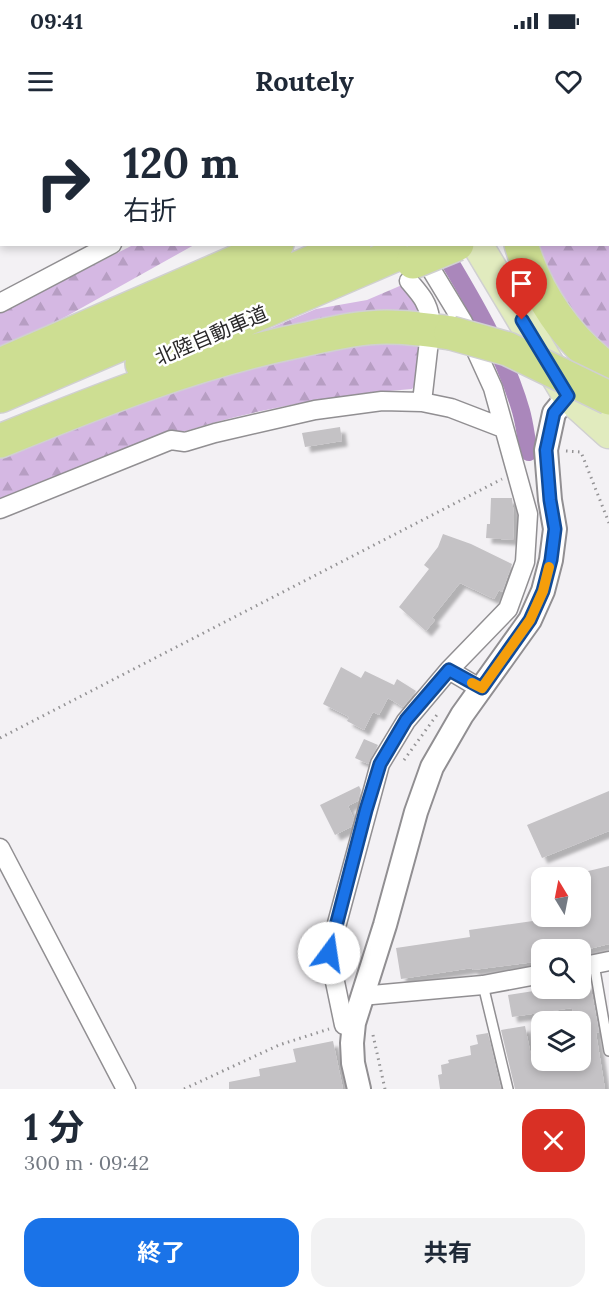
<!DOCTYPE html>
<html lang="ja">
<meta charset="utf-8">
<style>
body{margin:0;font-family:Lora,"Noto Sans JP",serif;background:#f2f2f3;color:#1f2937;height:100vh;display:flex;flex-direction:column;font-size:22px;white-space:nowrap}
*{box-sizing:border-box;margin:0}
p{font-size:20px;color:#747a83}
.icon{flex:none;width:33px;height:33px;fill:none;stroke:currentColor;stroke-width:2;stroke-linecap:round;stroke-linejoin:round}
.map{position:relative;height:969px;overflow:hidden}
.drawer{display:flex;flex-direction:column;background:#fff;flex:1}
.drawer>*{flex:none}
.banner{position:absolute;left:0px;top:0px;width:609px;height:126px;box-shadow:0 3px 9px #0003;background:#fff;color:#1f2937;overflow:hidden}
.needle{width:39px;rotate:350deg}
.tools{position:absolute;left:531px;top:747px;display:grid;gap:12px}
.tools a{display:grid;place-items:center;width:60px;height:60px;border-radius:12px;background:#fff;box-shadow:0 3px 9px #0003;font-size:30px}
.pin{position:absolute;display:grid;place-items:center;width:51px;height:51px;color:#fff;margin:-62px -26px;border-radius:50% 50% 50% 0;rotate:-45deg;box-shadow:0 0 6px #0007}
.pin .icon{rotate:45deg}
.me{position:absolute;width:66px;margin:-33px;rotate:14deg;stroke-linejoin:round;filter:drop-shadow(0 0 4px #0008)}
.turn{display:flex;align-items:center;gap:21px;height:126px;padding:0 24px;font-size:27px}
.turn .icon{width:78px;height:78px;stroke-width:2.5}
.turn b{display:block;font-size:42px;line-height:51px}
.round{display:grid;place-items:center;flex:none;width:63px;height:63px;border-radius:18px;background:#f2f2f3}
.head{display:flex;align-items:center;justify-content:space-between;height:102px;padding:0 24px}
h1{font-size:36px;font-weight:700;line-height:45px}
.cta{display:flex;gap:12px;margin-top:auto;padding:12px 24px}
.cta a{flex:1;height:69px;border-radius:18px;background:#1a73e8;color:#fff;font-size:24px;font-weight:700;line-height:69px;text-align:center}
.cta a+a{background:#f2f2f3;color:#1f2937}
.status{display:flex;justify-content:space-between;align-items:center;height:42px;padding:0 30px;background:#fff;direction:ltr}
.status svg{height:16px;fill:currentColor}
header{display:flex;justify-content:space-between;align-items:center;height:78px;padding:0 24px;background:#fff;font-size:27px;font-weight:700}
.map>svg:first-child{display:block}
</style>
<div class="status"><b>09:41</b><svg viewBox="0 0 49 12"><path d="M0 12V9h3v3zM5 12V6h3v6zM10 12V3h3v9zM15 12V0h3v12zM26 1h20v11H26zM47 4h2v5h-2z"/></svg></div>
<header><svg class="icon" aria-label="menu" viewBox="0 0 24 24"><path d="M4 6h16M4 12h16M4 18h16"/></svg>Routely<svg class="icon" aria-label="heart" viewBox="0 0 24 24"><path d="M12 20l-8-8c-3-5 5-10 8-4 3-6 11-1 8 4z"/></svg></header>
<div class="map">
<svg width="609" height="969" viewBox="0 0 609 969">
<defs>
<pattern id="forest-firs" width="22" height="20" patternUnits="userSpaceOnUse" patternTransform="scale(1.5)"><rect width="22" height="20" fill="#d5b8e3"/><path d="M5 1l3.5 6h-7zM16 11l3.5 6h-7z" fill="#b79ec3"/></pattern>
<filter id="shadow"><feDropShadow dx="5.5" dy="5.5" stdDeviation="1.5" flood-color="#0004"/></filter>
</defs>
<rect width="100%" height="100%" fill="#f3f1f4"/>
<!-- forest -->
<path fill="url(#forest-firs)" d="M608,102L609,104V234L565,189L532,125L608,124Z
M133,125H194L67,196L0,230V193Z
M402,165L418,187L421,196L229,226L316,189L367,180Z
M421,221L415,265L412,269C342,275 277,285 209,304C138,324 69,357 0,385V335L203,258L347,224Z"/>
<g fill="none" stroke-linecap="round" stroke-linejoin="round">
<!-- canal -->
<path stroke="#aa87bb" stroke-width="18" d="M358,0L359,2
M439,124C471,177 504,232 521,291C525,305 526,319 529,332"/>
</g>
<!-- building -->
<path fill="#c4c2c5" filter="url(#shadow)" d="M340,307L342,321L305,327L302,313Z
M491,378H512L514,396L513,420L486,418L487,404H490Z
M443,414L471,424L512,444L502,472L499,470L494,479L460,463L432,498L435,500L426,511L399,487L429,449L424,445L438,427Z
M341,547L361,558L365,551L394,565L397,559L416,571L403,587L388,578L379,595L373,592L364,610L347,601L349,597L323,584Z
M364,619L378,625L368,644L355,638Z
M359,666L361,670L358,681L348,686L354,699L351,707L335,715L320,685Z
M609,671V711L542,738L527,705Z
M609,746V824L585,830H542V841L473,850L472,848L401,859L396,828L470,817L469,810L554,798L555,803L580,798V753Z
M318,837L321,852L312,857L306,844Z
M590,863L599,912L596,913L605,969H515L501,910L525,906L532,940H580V902H575L572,888L512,897L508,875L553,868H580V865Z
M488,913L501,969H440L438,955L442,954L441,945L449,943L448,940L471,935L470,926L478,924L476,915Z
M333,921L343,969H229V962L260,956L259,949L296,942L293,929Z"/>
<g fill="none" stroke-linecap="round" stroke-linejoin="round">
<!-- service casing -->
<g stroke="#918f92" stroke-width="12">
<path id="service" d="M594,844L609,931
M483,865L508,969"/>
</g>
<!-- minor casing -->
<g stroke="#918f92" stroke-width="21">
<path id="minor" d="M345,2L347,0
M409,161C419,173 428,182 430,198
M0,183L112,124
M422,282L429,221
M0,389L171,320L185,322L215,313L315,290L382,281L422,282L451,288L503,308
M449,550L481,569
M0,728L126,969
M580,847L609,841
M361,876L483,865L542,854
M344,905L329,833L380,644L406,601L449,550L508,489L525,442L528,394L493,268L463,202L420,131"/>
</g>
<!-- tertiary casing -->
<g stroke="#918f92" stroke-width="26">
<path id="tertiary" d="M359,969L353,943L352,923L354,903L385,805L416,692L432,647L462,595L530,500L543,471L551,440L555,409L550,380L546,330L554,293L568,276"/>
</g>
<!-- primary casing -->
<g stroke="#d0d0d0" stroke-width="33">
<path id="primary" d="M395,0L396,2
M477,124L568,276L609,313"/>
</g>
<!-- motorway casing -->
<g stroke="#d0d0d0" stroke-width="36">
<path id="motorway" d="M548,0L550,2
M578,0L580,2
M377,2L378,0
M429,2L430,0
M513,2V0
M608,26L609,28
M608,54L609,55
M608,86L609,88
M521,124C536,174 567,220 609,250
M142,244L404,131
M0,245L277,124
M0,276L354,124
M0,321C98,281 197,241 302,220C330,214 358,207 387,207C408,207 430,210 451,213"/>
</g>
<!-- path -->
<path stroke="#949395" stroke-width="3" stroke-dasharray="1.5 4.5" stroke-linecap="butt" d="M566,331L581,332L609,403
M0,618L502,359
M404,640L439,592
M350,844L351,823
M373,915L385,969
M184,969L279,925L329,909"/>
<!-- service -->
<use href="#service" stroke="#fff" stroke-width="9"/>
<!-- minor -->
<use href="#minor" stroke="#fff" stroke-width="18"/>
<!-- tertiary -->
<use href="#tertiary" stroke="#fff" stroke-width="22"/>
<!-- primary -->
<use href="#primary" stroke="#e1ebbe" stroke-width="30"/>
<!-- motorway -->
<use href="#motorway" stroke="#cdde92" stroke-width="33"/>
<!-- motorway-bridge casing -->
<g stroke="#d0d0d0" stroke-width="36" stroke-linecap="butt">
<path id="motorway-bridge" d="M413,142L457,124
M451,213L508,229L609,278"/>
</g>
<!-- motorway-bridge -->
<use href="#motorway-bridge" stroke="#cdde92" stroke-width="33"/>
</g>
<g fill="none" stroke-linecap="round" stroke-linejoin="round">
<!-- route casing -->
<g stroke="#114b97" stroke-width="15">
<path id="route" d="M329,833L366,690L380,644L406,600L449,550L482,568L530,500L543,471L551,440L555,409L550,380L546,330L554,293L568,276L522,200"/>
</g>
<!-- route -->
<use href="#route" stroke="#1a73e8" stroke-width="10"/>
<!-- slow -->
<path stroke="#f59e0b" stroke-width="10" d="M472,563L482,568L530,500L543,471L549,447"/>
</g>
<g text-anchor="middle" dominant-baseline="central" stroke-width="5" stroke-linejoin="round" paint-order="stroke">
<!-- street labels -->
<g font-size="20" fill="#292829" stroke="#fff">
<text transform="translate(211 215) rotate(-23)">北陸自動車道</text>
</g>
</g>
</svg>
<div class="tools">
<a><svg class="needle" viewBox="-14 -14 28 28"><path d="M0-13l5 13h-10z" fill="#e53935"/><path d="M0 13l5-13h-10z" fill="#747a83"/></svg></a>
<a><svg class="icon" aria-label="search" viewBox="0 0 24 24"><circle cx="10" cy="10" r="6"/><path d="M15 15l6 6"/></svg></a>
<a><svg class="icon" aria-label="layers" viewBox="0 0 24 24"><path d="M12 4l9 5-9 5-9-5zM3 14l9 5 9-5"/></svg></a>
</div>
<div class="pin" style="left:522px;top:200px;background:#d93025"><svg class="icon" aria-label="arrive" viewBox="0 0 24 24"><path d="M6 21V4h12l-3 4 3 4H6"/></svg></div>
<svg class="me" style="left:329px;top:833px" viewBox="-20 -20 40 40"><circle r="19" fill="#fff"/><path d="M0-13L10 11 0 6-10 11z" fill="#1a73e8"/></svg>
<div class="banner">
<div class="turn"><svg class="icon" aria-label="right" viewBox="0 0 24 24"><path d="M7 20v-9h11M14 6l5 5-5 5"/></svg><div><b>120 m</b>右折</div></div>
</div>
</div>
<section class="drawer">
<div class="head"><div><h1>1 分</h1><p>300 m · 09:42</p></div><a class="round" style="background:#d93025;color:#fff"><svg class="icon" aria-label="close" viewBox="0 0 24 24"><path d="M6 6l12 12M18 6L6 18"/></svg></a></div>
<div class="cta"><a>終了</a><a>共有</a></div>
</section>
